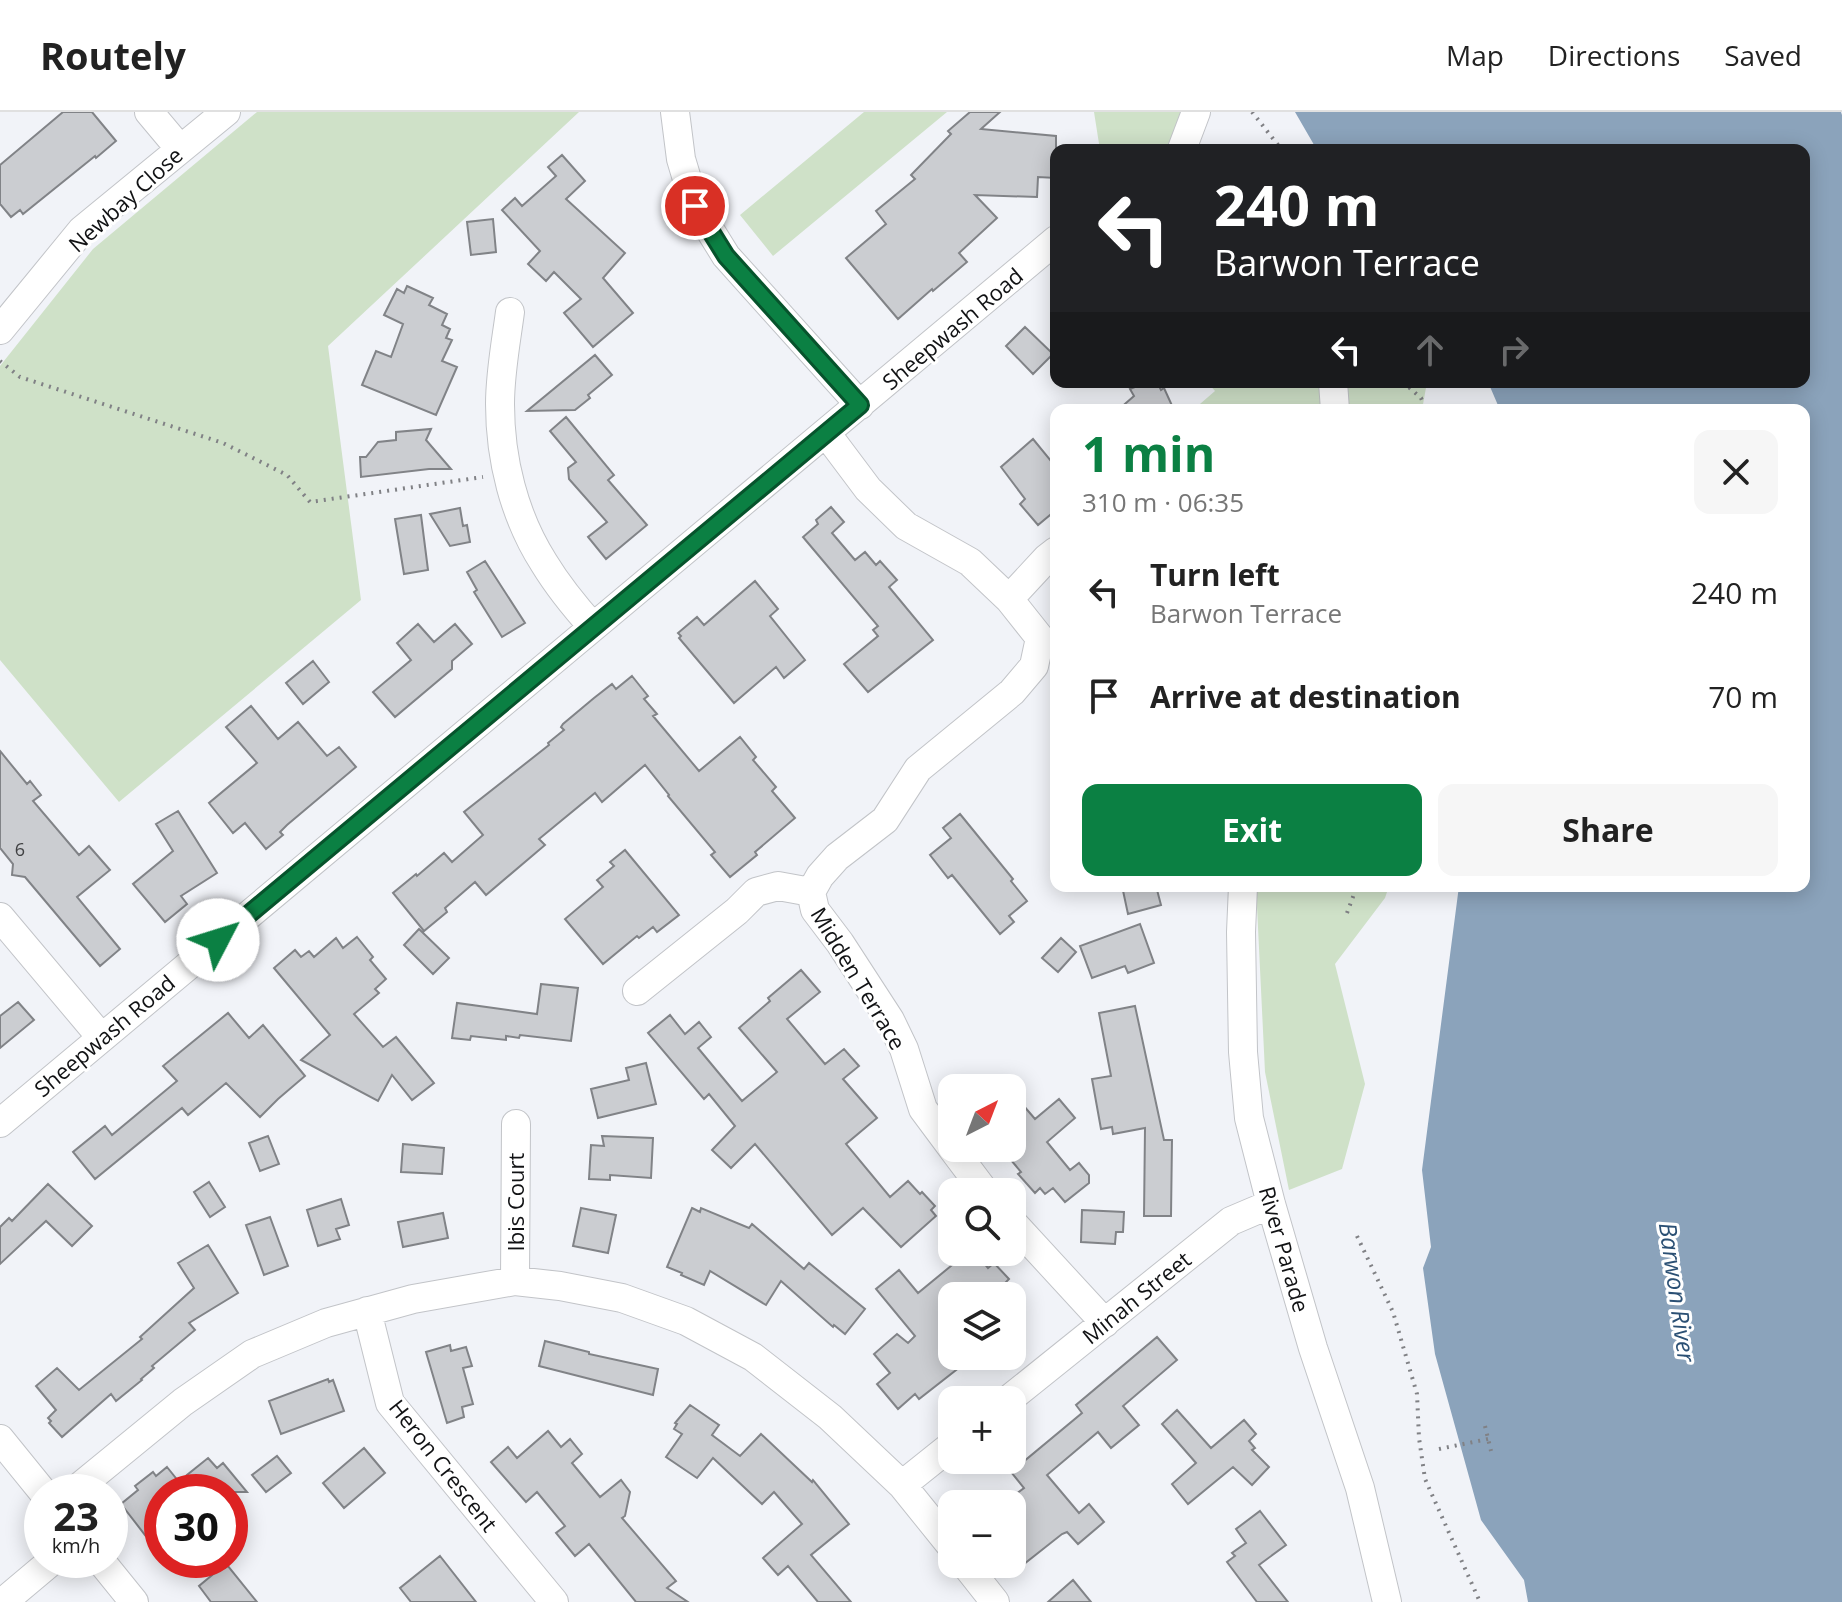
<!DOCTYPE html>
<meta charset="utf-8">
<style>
body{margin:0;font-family:"Open Sans",sans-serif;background:#f6f6f6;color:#222;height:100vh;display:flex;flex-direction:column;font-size:30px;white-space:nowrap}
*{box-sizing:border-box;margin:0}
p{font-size:26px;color:#767676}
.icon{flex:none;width:44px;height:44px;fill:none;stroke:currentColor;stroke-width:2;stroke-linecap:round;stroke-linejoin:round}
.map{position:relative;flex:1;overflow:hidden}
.sheet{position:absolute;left:1050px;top:292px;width:760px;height:488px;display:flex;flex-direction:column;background:#fff;border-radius:16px;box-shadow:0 4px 20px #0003}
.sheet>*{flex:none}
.guide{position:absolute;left:1050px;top:32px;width:760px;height:244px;border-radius:16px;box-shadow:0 4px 20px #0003;background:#202124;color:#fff;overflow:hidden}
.needle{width:52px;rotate:42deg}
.buttons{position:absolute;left:938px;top:962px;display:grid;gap:16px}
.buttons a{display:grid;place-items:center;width:88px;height:88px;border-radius:16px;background:#fff;box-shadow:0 4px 20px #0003;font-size:40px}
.speed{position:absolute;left:24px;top:1362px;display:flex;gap:16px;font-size:40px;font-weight:700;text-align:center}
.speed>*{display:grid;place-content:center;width:104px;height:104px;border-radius:50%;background:#fff;box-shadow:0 4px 20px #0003;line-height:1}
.speed small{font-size:20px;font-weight:400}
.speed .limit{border:12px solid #d22;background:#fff;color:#111}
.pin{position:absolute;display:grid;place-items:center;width:68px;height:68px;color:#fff;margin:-34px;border:4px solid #fff;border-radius:50%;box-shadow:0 2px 8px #0007}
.me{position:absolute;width:88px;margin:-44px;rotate:50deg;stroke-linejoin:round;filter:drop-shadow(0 0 6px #0008)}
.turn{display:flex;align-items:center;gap:28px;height:168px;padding:0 32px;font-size:36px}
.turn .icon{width:104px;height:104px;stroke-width:2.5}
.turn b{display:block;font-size:56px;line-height:68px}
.lanes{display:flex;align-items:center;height:76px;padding:0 32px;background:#0003;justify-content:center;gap:40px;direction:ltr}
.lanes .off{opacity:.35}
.round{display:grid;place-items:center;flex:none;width:84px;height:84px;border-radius:16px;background:#f6f6f6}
.headline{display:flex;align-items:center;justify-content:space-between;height:136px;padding:0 32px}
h1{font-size:48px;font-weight:700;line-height:60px;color:#0b8043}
.cta{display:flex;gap:16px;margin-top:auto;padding:16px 32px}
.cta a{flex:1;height:92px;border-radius:16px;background:#0b8043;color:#fff;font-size:32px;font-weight:700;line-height:92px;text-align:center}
.cta a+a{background:#f6f6f6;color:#222}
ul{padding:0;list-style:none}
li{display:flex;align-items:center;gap:24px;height:104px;padding:0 32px}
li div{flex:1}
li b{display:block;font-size:30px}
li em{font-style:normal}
header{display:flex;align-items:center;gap:48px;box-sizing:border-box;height:112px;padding:0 40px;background:#fff;border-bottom:2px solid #e0e0e0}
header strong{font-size:38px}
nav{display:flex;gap:44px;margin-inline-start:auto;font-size:28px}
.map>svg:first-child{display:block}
</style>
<header>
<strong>Routely</strong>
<nav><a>Map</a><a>Directions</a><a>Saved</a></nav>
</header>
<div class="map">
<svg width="1842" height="1490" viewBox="0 0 1842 1490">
<rect width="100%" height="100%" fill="#f1f3f8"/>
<!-- green -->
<path fill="#cfe1c8" d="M257,0H579L328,234L361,488L119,690L0,548V254L93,137Z
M864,0H947L773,144L740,103Z
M1094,0H1182L1188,38H1100Z
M1207,270H1427L1422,298H1193L1215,279Z
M1256,774H1389L1385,786L1335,852L1365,972L1342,1057L1289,1078L1265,960Z"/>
<!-- water -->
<path fill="#8ba3bb" d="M1295,0H1841L1842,3V1490H1528L1524,1468L1481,1408L1435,1242L1423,1156L1431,1135L1422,1058L1459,774H1804V298H1500L1488,270H1804V38H1317Z"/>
<!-- building -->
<path fill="#cbcdd1" stroke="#818387" stroke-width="2" d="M63,0H92L116,29L96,46L95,44L23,102L20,98L11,105L0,92V53Z
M970,0H1000L981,17L1056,24V66L1038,65L1037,85L975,83L997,106L959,141L967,150L933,179L932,177L898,207L846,146L886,112L876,99L915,67L911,63L951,22L948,19Z
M562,43L585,69L566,87L625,141L603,166L633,201L593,235L564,201L581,187L554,160L546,169L528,152L540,139L502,98L515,86L522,94L556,64L548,55Z
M493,107L496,140L471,143L467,110Z
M407,174L433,186L429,193L447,202L442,213L450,217L446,226L452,228L442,249L457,255L436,303L362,273L376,239L391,245L403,212L384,203L397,177L404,181Z
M1025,215L1053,242L1033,262L1006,234Z
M595,243L612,263L588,283L590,286L575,298L527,299Z
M1147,270H1157L1161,278L1164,276L1174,298H1118L1134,284L1130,277Z
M566,305L614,363L608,368L647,413L606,447L588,425L607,410L569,367L568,356L576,350L550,319Z
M431,317L426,328L451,357H429L361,365L360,345H366L378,330L396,328V320Z
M1033,327L1056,355V398L1038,413L1020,392L1025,387L1001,355Z
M831,395L844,410L832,421L855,448L865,440L876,453L880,449L897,468L889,475L933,528L868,580L844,552L878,524L873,518L878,514L803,425L818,412L816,408Z
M460,396L463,414L467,413L470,430L450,434L430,402Z
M421,403L428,458L404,462L395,407Z
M485,449L525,511L502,525L474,480L477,478L467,460Z
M755,469L778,497L770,504L805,548L784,566L776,555L734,591L679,526L681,524L678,521L697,505L704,513Z
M418,512L434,530L455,512L472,532L452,549V557L395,605L373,580L411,548L397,531Z
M313,549L329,570L303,592L286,571Z
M632,564L648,584L644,587L657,602L653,604L699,659L740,625L756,645L753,648L776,675L772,679L795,706L755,740L757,743L730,765L711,743L715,740L668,684L669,683L645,653L602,690L595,681L539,727L545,733L486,783L475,770L445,796L447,800L424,819L393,781L416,762L417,764L444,741L452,750L483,723L464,700L549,633L548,631L564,618L561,615L563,612L594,586L612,572L616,577Z
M251,594L278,627L298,610L327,644L339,635L356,655L287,713L280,720L283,723L266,737L245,711L233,721L209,691L257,651L226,615Z
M0,639L27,672L30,669L41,683L33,689L79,743L89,734L110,758L77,785L120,837L100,854L25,765L12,763L13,752L0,736Z
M178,699L217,761L181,784L187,792L165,810L133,772L173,739L156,712Z
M960,702L1013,767L1011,769L1027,789L1009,804L1014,810L1000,822L952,763L948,766L930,743L951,726L943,716Z
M625,738L679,803L657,820L653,815L639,826L637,824L603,852L565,807L603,775L597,768L614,754L610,750Z
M1122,774H1156L1161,793L1128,802Z
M1140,812L1154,851L1128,861L1125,854L1092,866L1080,834Z
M419,817L449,846L433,862L404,833Z
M357,825L373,845L370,848L386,867L375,877L379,881L354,902L383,935L396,925L434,971L412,988L392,963L378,989L301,948L330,923L274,856L295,838L301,845L309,839L314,845L336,826L343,836Z
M1061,826L1076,840L1058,860L1042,846Z
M801,858L820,880L787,907L825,952L844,937L859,954L843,967L877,1006L846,1032L890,1085L908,1069L920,1082L922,1080L935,1094L931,1098L936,1104L901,1135L863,1096L832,1123L755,1032L731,1056L712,1038L735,1014L709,982L704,987L648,921L670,903L685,922L699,910L711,925L698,936L742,989L777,960L739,916L770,889L768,886Z
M541,872L578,876L571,929L520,923L519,926L506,924V928L471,924L470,928L452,926L457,891L537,902Z
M18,890L34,908L0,936V904Z
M1135,894L1164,1028H1172L1171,1104H1144L1145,1016L1113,1022L1112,1015L1101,1017L1092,967L1111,964L1099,901Z
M228,901L249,926L263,913L305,964L278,987L260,1005L226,971L188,1003L182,996L95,1067L73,1040L105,1014L112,1023L177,969L163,954Z
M646,951L656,992L598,1006L591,977L629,968L626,956Z
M1059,987L1075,1006L1047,1030L1070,1058L1079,1051L1089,1063V1071L1065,1090L1053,1076L1045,1082L1040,1076L1035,1081L1018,1062L1021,1060L1006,1042L1024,1026L1012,1011V1003L1023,993L1035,1007Z
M268,1024L279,1052L260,1059L249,1031Z
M602,1024L653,1026L651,1066L610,1063V1068L589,1067L591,1033L604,1034Z
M403,1032L444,1036L442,1062L401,1060Z
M209,1070L225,1095L210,1105L194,1080Z
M48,1072L92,1114L72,1134L46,1109L0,1152V1115L9,1106L12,1109Z
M341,1087L349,1113L336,1117L340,1127L318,1134L307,1098Z
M581,1096L616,1103L608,1141L573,1134Z
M692,1096L700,1100L701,1096L749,1116L752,1112L804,1157L809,1151L865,1197L845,1222L834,1213L833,1215L781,1169L766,1193L710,1159L704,1173L681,1163L682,1161L667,1155Z
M1082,1098L1124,1100L1123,1120H1116L1115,1132L1081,1130Z
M443,1101L448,1126L403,1135L398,1110Z
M270,1105L288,1154L264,1163L246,1113Z
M208,1133L238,1181L189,1211L195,1218L152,1254L154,1256L141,1267L142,1268L116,1289L111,1282L62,1325L49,1311L51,1309L48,1306L56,1298L36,1274L57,1256L79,1278L142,1227L140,1225L194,1176L178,1151Z
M968,1140H975L988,1156L994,1151L1009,1167L1006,1170L1010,1175L1001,1184H952V1244H974L919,1287L915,1282L898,1297L877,1272L890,1261L874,1242L897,1222L908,1231L915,1224L876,1177L899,1158L918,1181Z
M1157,1225L1177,1248L1123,1294L1139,1313L1111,1336L1098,1320L1047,1363L1079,1401L1089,1392L1104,1410L1078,1432L1067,1420L1062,1422L1024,1452L1012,1436V1385L1024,1376L1011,1360L1082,1301L1076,1293Z
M545,1229L589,1240V1242L658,1257L653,1283L539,1254Z
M450,1233L451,1239L466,1235L472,1254L463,1256L473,1292L462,1295L464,1305L447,1311L426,1240Z
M328,1267L329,1270L333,1268L344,1299L281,1322L269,1289Z
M690,1293L719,1313L712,1323L740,1344L761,1322L812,1370L813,1368L849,1412L811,1443L851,1490H818L788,1454L778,1463L763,1446L802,1412L774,1380L762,1392L713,1346L697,1366L666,1345L682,1322L674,1317L677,1312L675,1311Z
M1177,1298L1211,1336L1244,1308L1256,1322L1249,1329L1255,1336L1252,1338L1269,1355L1252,1373L1233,1355L1188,1392L1172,1372L1196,1351L1162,1312Z
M548,1319L561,1335L570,1327L582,1342L572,1351L600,1385L621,1368L630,1380L625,1404L622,1406L676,1469L667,1476L688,1490H636L589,1432L575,1444L556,1421L565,1414L537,1380L526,1390L491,1350L508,1335L517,1346Z
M364,1336L385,1361L344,1396L323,1371Z
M277,1344L291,1361L266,1380L252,1363Z
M208,1346L217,1356L223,1351L247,1380H201L187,1363Z
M167,1355L187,1380H162V1409L145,1423L121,1392L138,1378L135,1374L153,1360L156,1364Z
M1260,1399L1286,1433L1259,1453L1288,1490H1257L1227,1450L1235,1444L1232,1441L1246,1431L1236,1417Z
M440,1444L476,1490H411L400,1476Z
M223,1454L225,1456L228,1454L257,1490H211L199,1474Z
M1073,1468L1091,1490H1048Z"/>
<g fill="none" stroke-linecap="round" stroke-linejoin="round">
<!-- street casing -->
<g stroke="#c2c4c8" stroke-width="30">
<path id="street" d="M149,0L180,37
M675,0L681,47L695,94L726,144L860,293
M1182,37L1196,0
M510,200C506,230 500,261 500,292C500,347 514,404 544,451C558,474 575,495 593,515
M0,218L82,118L226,0
M1333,270L1335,298
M826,321L868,377L906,414L970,450L1009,487L1040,526L1034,554L1012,580L918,657L885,708L837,745L820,764L811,780L815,798L840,831L890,908L904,937L923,997L952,1036
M1009,487L1047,446L1056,439
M1243,774L1241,820L1243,940L1249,1006L1271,1092L1313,1236L1360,1376L1387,1490
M0,805L101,925
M637,879L737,799L756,780L778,774L811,780
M0,1011L1056,128
M952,1036L985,1080
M1012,1110L1105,1211
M515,1169L516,1012
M367,1199L390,1291L554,1490
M1008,1288L1231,1109L1271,1092
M0,1327L43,1380
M902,1373L952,1333
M73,1380L183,1290L252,1242L326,1211L413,1187L515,1169L560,1174L622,1186L686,1209L753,1245L830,1305L902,1373L952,1435
M100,1448L134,1490
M965,1452L995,1490
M3,1490L53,1448"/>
</g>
<!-- path -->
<path stroke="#808185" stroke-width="4" stroke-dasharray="2 6" stroke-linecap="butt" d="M1252,0L1282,38
M0,249L20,265L223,331L287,363L310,390L483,365
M1403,270L1421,286L1426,298
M1347,801L1357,774
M1357,1124L1393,1200L1417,1282L1419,1326L1425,1367L1480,1490
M1485,1314L1491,1339
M1439,1337L1488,1327"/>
<!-- street -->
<use href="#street" stroke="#fff" stroke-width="28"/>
</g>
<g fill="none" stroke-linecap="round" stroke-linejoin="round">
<!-- route casing -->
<g stroke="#07532c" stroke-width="20">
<path id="route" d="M218,828L860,293L726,144L695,94"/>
</g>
<!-- route -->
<use href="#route" stroke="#0b8043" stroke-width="14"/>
</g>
<g text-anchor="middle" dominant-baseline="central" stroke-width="6" stroke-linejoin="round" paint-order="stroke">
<!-- number labels -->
<g font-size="18" fill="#404143">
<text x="20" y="737">6</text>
</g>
<!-- street labels -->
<g font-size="22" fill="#111214" stroke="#fff">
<text transform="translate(125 87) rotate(-42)">Newbay Close</text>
<text transform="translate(952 216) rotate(-40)">Sheepwash Road</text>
<text transform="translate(859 866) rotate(59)">Midden Terrace</text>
<text transform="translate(104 923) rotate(-40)">Sheepwash Road</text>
<text transform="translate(515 1090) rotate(-90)">Ibis Court</text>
<text transform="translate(1285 1137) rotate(74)">River Parade</text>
<text transform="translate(1136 1185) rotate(-39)">Minah Street</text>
<text transform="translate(444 1353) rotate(52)">Heron Crescent</text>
</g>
<!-- water labels -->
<g font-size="24" font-style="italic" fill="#2b5074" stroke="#fff">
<text transform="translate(1678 1180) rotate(82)">Barwon River</text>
</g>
</g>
</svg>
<div class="buttons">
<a><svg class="needle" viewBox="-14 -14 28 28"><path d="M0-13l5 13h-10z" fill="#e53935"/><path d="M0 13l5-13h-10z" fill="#767676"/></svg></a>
<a><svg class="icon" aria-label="search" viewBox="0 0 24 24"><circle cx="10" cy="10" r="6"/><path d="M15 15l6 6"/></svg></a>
<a><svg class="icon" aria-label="layers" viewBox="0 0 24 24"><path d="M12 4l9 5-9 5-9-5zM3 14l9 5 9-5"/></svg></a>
<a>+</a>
<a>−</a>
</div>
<div class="speed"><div>23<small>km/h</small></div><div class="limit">30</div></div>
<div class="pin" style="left:695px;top:94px;background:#d93025"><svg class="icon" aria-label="arrive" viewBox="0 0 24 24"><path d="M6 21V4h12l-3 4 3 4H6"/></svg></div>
<svg class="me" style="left:218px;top:828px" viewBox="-20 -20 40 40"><circle r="19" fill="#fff"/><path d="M0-13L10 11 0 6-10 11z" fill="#0b8043"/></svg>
<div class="guide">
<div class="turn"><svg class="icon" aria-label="left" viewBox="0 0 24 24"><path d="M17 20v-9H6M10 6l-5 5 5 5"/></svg><div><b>240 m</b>Barwon Terrace</div></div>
<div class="lanes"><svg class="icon" aria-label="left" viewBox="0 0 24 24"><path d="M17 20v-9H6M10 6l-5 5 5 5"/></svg><svg class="icon off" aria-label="ahead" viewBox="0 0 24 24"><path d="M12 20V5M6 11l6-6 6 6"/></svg><svg class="icon off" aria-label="right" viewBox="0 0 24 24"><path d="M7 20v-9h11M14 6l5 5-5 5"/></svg></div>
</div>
<section class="sheet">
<div class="headline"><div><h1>1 min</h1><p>310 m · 06:35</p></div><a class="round"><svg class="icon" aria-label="close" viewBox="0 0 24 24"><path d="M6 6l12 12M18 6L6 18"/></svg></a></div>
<ul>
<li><svg class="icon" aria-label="left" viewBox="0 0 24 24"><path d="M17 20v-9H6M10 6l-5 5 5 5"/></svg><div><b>Turn left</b><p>Barwon Terrace</p></div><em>240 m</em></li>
<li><svg class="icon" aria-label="arrive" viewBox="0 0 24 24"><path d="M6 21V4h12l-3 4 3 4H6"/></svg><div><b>Arrive at destination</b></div><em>70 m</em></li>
</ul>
<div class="cta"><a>Exit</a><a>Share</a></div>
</section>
</div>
